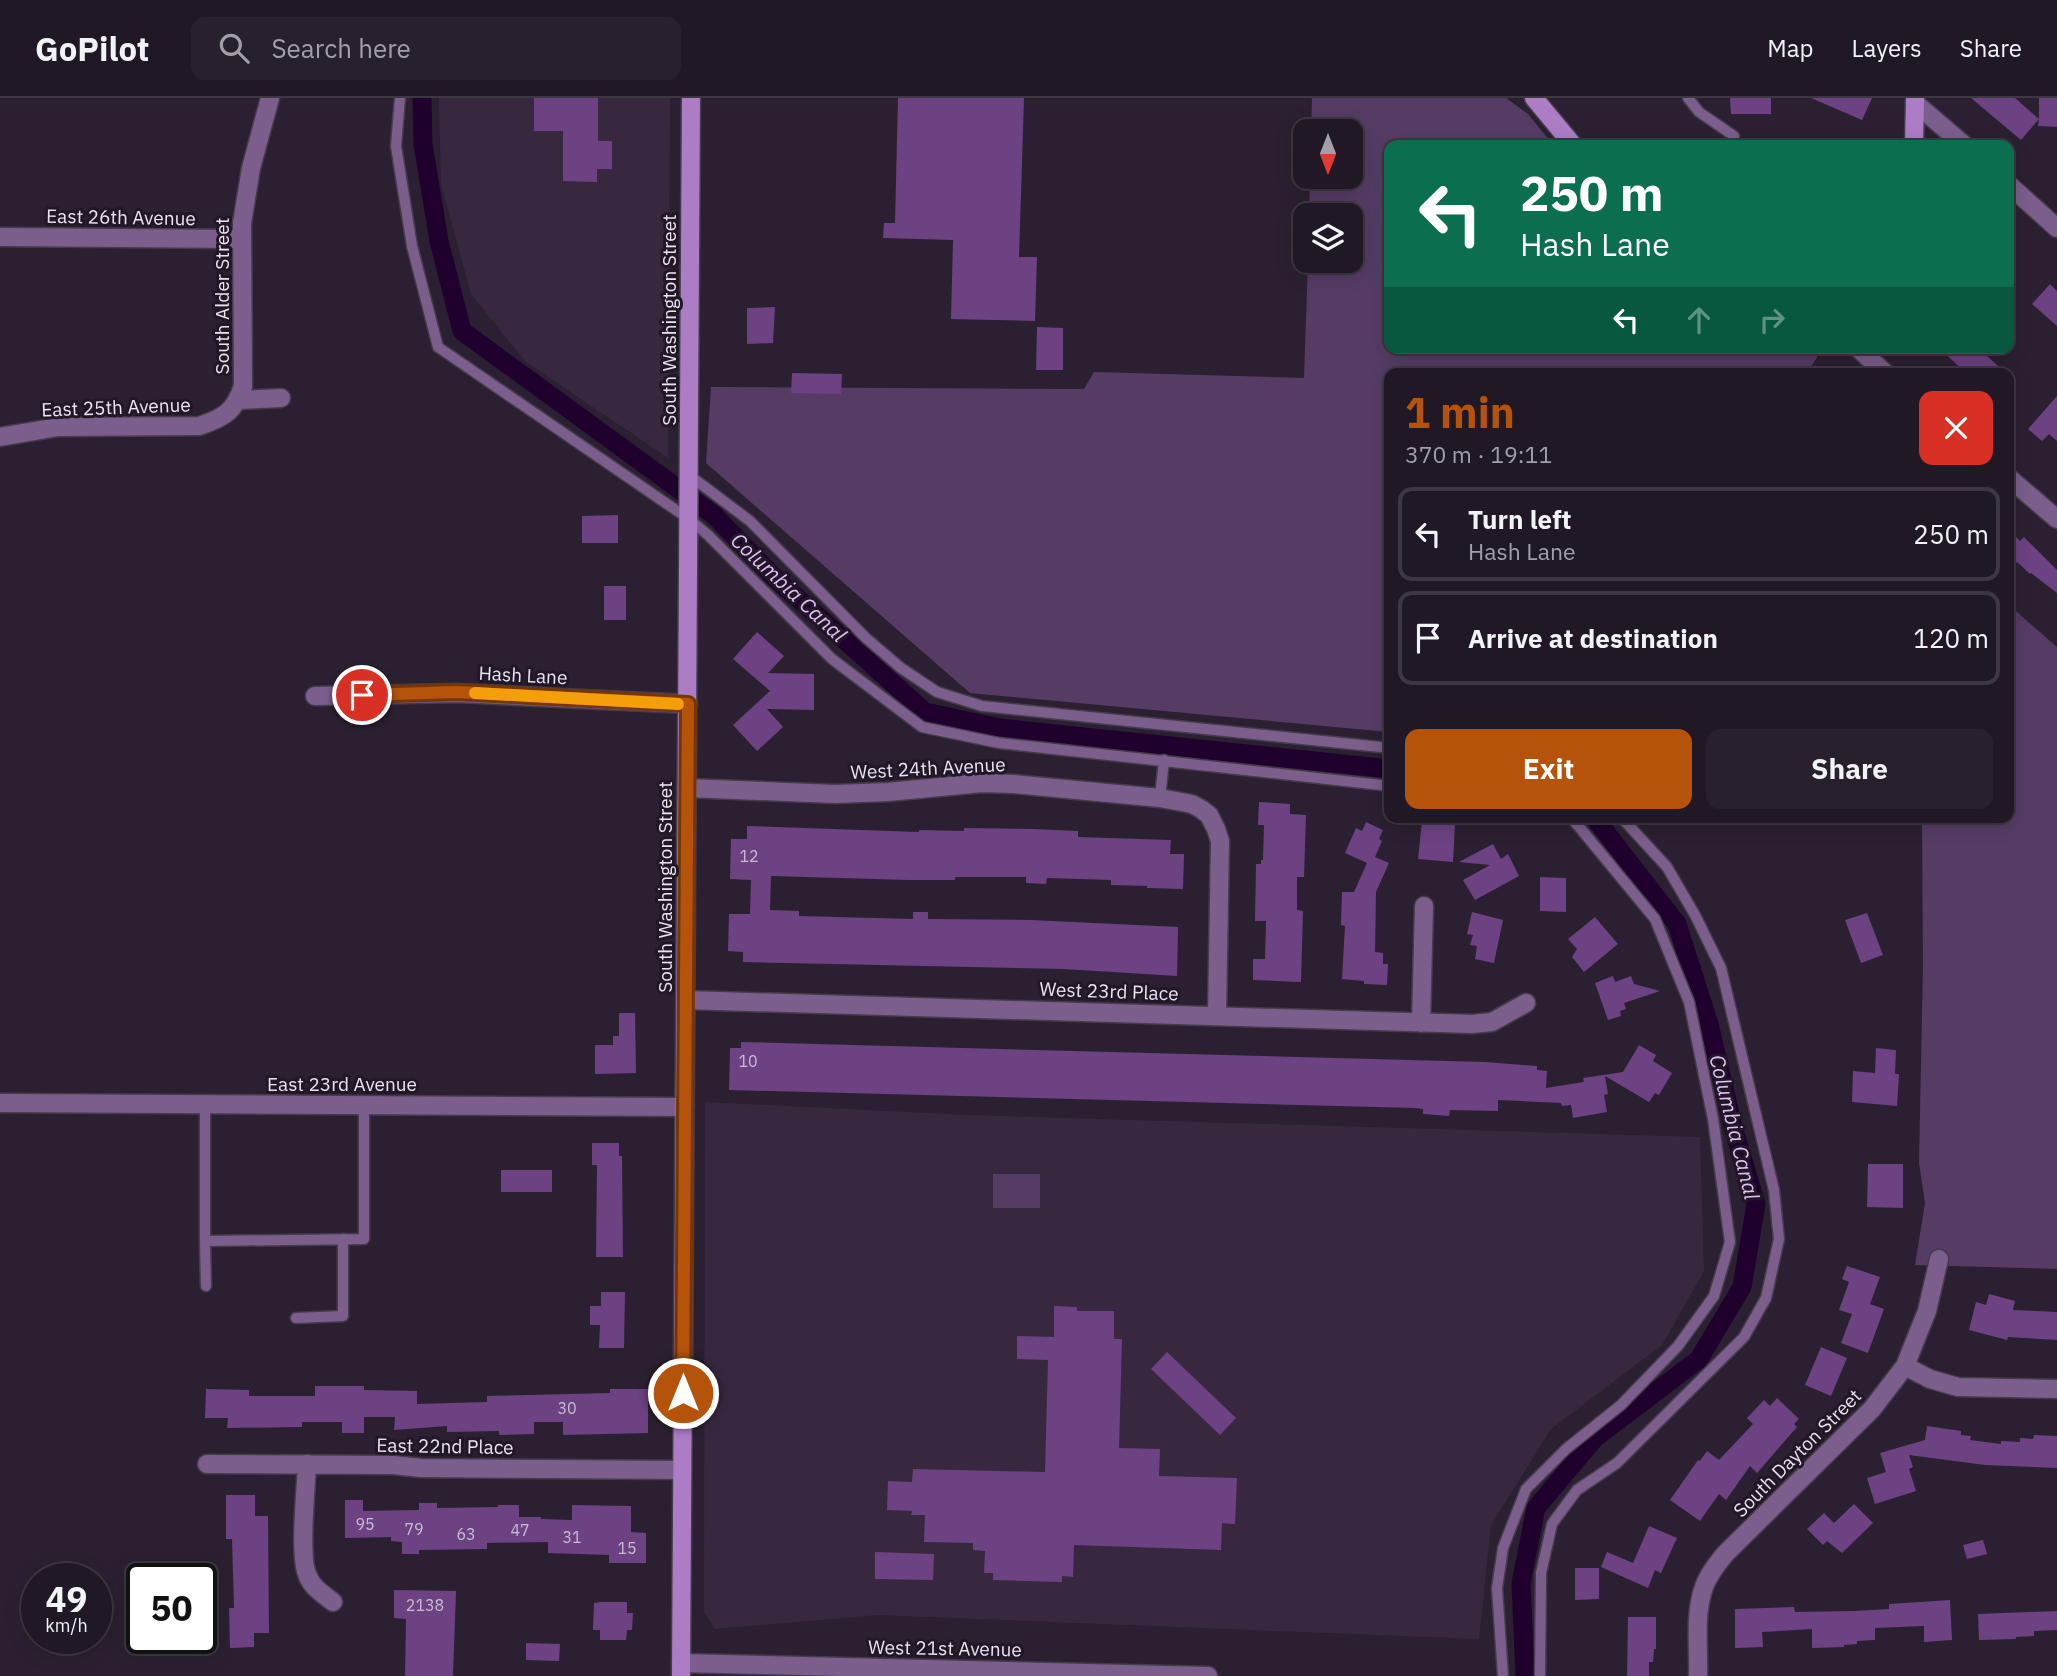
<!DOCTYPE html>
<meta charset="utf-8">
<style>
body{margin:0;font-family:"IBM Plex Sans",sans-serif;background:#28212d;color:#f1f3f6;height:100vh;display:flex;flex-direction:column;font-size:26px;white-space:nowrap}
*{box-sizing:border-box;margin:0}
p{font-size:23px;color:#a2a0a7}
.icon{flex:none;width:38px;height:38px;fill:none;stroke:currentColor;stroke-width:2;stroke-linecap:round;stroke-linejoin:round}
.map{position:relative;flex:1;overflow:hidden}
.side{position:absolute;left:1384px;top:270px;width:630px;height:455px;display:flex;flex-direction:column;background:#201825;border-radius:14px;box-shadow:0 4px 18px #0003,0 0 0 2px #3d3742}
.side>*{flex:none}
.hud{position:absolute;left:1384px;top:42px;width:630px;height:214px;border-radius:14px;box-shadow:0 4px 18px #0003,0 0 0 2px #3d3742;background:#0b6e4f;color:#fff;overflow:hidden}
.needle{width:46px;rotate:180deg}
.buttons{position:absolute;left:1293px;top:21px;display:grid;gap:14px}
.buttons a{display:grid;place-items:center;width:70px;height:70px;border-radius:14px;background:#201825;box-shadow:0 4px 18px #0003,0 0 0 2px #3d3742;font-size:35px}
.speed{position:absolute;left:21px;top:1465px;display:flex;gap:14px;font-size:35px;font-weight:700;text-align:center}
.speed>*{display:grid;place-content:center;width:91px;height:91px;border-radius:50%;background:#201825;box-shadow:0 4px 18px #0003,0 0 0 2px #3d3742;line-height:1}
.speed small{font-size:18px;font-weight:400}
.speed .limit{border:4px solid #111;border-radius:10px;background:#fff;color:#111}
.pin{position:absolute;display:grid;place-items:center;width:60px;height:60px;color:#fff;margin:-30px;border:4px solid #fff;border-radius:50%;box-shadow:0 2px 7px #0007}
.me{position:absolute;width:77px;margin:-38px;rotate:0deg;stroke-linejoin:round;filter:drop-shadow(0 0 5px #0008)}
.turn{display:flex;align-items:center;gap:24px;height:147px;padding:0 21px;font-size:32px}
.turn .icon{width:91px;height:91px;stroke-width:2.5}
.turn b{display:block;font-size:49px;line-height:60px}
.lanes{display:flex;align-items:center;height:66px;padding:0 21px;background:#0003;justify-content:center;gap:35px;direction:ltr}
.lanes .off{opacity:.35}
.round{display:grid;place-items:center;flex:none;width:74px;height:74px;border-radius:14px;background:#28212d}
.head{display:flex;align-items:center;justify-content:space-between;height:119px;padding:0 21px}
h1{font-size:42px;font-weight:700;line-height:52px;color:#b45309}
.primary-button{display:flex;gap:14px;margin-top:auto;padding:14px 21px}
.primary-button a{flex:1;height:80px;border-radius:14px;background:#b45309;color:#fff;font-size:28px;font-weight:700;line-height:80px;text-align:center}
.primary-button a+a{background:#28212d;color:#f1f3f6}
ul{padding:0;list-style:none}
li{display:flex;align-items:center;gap:21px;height:94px;margin:0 14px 10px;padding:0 7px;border:4px solid #3d3742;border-radius:14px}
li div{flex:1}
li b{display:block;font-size:26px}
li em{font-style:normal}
header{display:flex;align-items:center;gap:42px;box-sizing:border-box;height:98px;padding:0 35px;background:#201825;border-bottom:2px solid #3d3742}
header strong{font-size:33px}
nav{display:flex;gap:38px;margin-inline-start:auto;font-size:24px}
.search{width:490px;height:63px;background:#28212d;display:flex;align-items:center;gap:18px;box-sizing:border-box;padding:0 24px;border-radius:14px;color:#a2a0a7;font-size:26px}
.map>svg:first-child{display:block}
</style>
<header>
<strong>GoPilot</strong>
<div class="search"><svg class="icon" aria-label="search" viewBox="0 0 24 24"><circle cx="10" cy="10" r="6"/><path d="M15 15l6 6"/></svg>Search here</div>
<nav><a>Map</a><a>Layers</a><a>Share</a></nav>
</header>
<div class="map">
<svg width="2057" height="1578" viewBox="0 0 2057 1578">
<rect width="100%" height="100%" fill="#2b2031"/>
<!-- built -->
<path fill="#37283f" d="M439,0H670L668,360L525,263L471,196L441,86Z
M705,1004L968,1017L1700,1039L1704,1173L1662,1247L1551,1331L1491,1427L1479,1541L877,1517L715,1531L704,1514Z"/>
<!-- green -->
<path fill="#563c65" d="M1312,0H1506L1528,16L1553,47H1390V250H1823L1807,275H1390L1389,634L970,595L706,365L711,289L1084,291L1094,274L1304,280L1308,163H1351V117H1309L1310,79H1351V33H1311Z
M2009,507L2057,549V1171L1915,1167L1925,1105L1919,1065L1923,868L1922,719H2009Z
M993,1076H1040V1110H993Z"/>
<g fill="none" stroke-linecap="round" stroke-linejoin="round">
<!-- canal -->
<path stroke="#20012e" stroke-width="19" d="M422,0L423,46L439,143L462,233L714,417L774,479L925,614L1000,630L1390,671
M1525,1578L1521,1485L1536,1410L1595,1340L1699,1261L1742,1189L1756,1106L1733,1029L1709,926L1677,826L1594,719"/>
</g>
<!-- building -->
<path fill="#6c4282" d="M534,0H598V43H612V71H597V84L563,83V33H534Z
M898,0H1024L1019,159H1037L1035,223L951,221L953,142L883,140L884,125H895Z
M1730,0H1771V16H1731Z
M1811,0H1872L1862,22Z
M1971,0H2015L2039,21V0H2057V29L2038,28L2039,21L2021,42Z
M2050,186L2057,193V228L2032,206Z
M775,209L773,245L747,246V210Z
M1037,229L1063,230V272H1036Z
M1939,250H1978L2006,275H1966Z
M792,275L842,276L841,296L791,295Z
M2057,298V343L2049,336L2042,343L2028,331Z
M618,417V445H582V418Z
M2009,432L2020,443L2024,439L2057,472V495L2031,475L2030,476L2017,464L2009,472Z
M604,488H626V522H604Z
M757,534L784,558L768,575L814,576V612L767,611L783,629L757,653L733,627L770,593L733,561Z
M1259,704L1290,706V716L1306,717L1304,779H1297V812L1303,813L1301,884L1253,882V861H1265L1266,823H1255L1256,766H1261V762H1263L1264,727H1258Z
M1422,723L1455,726L1453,764L1418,761Z
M1366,724L1383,732L1379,741L1382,743L1375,759L1389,765L1376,794L1375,854L1383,855V866H1388L1387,887L1364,886V883L1342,881L1345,828L1341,827L1342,794H1354L1367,765L1345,755L1356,730L1362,733Z
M747,728L919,734V732L964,733V730L1033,731L1078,733V739L1171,742L1170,756H1184L1183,791L1147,790V788L1111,787V782L1047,780L1046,786L1026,785V779H955V782H909L771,778L770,812L799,813V818L913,821V814H928V821L1031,822L1178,829L1177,878L1064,871L743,864V854L728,853L729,816H750L751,782L730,781L731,741H747Z
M1493,746L1501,761L1508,756L1519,778L1475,802L1463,782L1490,767L1459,764Z
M1540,779L1566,780V814L1540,813Z
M1472,814L1503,822L1494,865L1475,861L1477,848L1470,847L1473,837L1467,836Z
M1867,815L1883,857L1861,865L1845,822Z
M1595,819L1618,846L1584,874L1572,859L1577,851L1568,841Z
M1613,878L1615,884L1631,878L1634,886L1660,893L1624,905L1626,911L1620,913L1621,918L1608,922L1595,885Z
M619,915H635L636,975L595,976V947H613V938H619Z
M741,944L1485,964L1537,968V972L1547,973L1546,990L1584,984L1583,980L1623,974L1639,947L1656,957L1653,963L1672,975L1659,997L1655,995L1649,1004L1605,978L1608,996L1604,997L1607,1014L1573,1020L1571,1007L1562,1008L1561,1005L1498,1002V1013L1450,1012L1449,1018L1423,1016V1011L1415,1010L729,992L730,950H741Z
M1876,950L1896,952L1895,976H1899L1897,1008L1852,1004L1853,973L1875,975Z
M592,1045H619V1058H622L623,1159H596L597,1067H592Z
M1868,1066H1903V1110L1867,1109Z
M501,1072H552V1094H501Z
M1847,1168L1880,1179L1870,1206L1884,1211L1868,1255L1841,1245L1852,1216L1839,1212L1849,1184L1842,1181Z
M601,1194H625L624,1250H599L600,1227H590V1208H601Z
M1989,1196L2015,1203L2013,1212L2057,1214V1242L2008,1239L2007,1242L1969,1232L1976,1204L1986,1207Z
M1054,1208L1077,1209V1213H1114V1241H1122L1119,1350L1160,1351L1159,1378L1237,1380L1235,1426L1222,1425L1221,1452L1074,1447L1073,1479L1062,1478V1484L993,1482V1475H984L985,1453L973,1452V1445L924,1444L925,1417H911L912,1413L887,1412L888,1383L912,1384L913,1371L1045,1374L1048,1262L1017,1261V1238L1054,1239Z
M1821,1249L1847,1260L1831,1298L1805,1287Z
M1167,1254L1236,1320L1220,1337L1151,1271Z
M315,1288H364V1292L417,1293V1306L487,1304V1298L610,1295V1291H648V1335L563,1337V1324H534V1336L499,1337V1333L447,1334V1328L394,1332L395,1319H364V1335H342V1324H302V1329L227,1330L228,1320H205L206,1291L249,1292V1298H315Z
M1777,1300L1799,1321L1794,1326L1797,1329L1757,1375L1750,1368L1726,1402L1719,1396L1700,1423L1670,1402L1698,1362L1700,1363L1707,1353L1719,1362L1753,1326L1747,1320L1764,1302L1770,1308Z
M1927,1328L1961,1333V1337L1971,1338L1970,1342L2001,1346V1343L2020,1344V1340L2033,1341L2034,1337L2057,1338V1370L1985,1367L1909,1357L1913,1369L1909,1371L1916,1393L1875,1406L1867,1380L1886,1374L1880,1355L1925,1342Z
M226,1397H255V1418H268L269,1535H254V1549L230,1550L229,1510H234L232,1441H226Z
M345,1402H363V1413L419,1412V1405H437V1410L498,1409V1407H519V1419H541V1421L572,1422V1407L631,1408V1434L646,1435V1465H609V1457L548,1455V1444L487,1445V1451L419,1452V1456H402V1444L391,1443V1439L345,1440Z
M1854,1406L1873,1425L1842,1455L1827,1443L1823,1447L1807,1431L1824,1415L1834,1425Z
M1649,1428L1677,1440L1661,1475L1655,1472L1648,1490L1601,1469L1607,1454L1633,1465Z
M1983,1442L1987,1456L1967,1461L1963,1447Z
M875,1454L934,1456L933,1482L875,1481Z
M1575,1470H1599V1501L1575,1502Z
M394,1492L456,1493L453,1578H405L406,1521L394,1520Z
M1950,1502L1952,1542L1924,1544V1528L1875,1530V1542L1857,1543V1546L1844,1547V1549L1812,1550V1531L1762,1534L1763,1549L1735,1550V1511L1794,1509L1795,1514L1854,1513L1889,1511V1506Z
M601,1504H627V1515H633L632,1532H627L626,1542H600V1532H593L594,1505Z
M2057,1513V1532L2034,1533V1538L2016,1539V1541L1979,1542L1978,1516Z
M1628,1519H1656V1551H1654L1653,1564H1649V1578H1627Z
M526,1545L560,1546L559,1563L526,1562Z"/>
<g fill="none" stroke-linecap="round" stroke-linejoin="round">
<!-- service casing -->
<g stroke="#463b4c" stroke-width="13">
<path id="service" d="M400,0L396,48L412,148L438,249L689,421L708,437L832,561L922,629L999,645L1390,688
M1688,0L1699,14L1734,38
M689,377L750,423L866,540L901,570L937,594L982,608L1390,650
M1160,700L1164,662
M205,1007V1143L364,1141V1007
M205,1143L206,1188
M296,1220L343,1218V1141
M1503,1578L1497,1490L1503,1450L1526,1391L1566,1351L1621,1307L1678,1248L1714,1198L1730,1144L1713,1021L1689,904L1655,821L1580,730L1570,719
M1540,1578L1541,1475L1552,1426L1577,1392L1617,1365L1744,1239L1766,1200L1779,1141L1774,1092L1721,870L1695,817L1667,769L1621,719"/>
</g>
<!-- minor casing -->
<g stroke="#463b4c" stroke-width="21">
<path id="minor" d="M1915,5L1964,47
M2009,87L2057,130
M0,139L241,141
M1858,250L1885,275
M238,302L281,300
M0,339L58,329L199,328C224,320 235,313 243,288L242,125L251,70L270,0
M2009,380L2057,421
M315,598L457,595L688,606
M687,690L835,696L888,694L982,685L1014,686L1160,700L1192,706L1201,711L1209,717L1216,731L1220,743L1217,918
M686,902L1472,926L1492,924L1526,905
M1421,925L1424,808
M0,1005L685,1009
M1905,1268L1930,1281L1958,1289L2057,1291
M207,1366L393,1367L421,1370L682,1372
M307,1366C306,1391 299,1456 307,1476C311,1489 323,1496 333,1504
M681,1565L1208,1578
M1698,1578C1699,1550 1694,1516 1704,1489C1708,1477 1717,1466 1725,1456L1872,1311L1905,1268L1927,1213L1939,1161"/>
</g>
<!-- secondary casing -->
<g stroke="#463b4c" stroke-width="21">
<path id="secondary" d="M1534,0L1573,47
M1914,47L1915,0
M681,1578L691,0"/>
</g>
<!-- service -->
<use href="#service" stroke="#7b5e8b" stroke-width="10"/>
<!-- minor -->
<use href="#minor" stroke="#7b5e8b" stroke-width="18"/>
<!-- secondary -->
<use href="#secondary" stroke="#ac7dc5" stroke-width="18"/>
</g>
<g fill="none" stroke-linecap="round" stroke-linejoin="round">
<!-- route casing -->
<g stroke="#753606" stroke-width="18">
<path id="route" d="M362,597L457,594L688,606L683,1295"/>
</g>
<!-- route -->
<use href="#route" stroke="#b45309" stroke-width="12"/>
<!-- slow -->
<path stroke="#f59e0b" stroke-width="12" d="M475,595L678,606"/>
</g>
<g text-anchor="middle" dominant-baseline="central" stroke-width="6" stroke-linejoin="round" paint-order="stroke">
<!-- number labels -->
<g font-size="16" fill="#cabbd4">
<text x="749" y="758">12</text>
<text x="748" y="963">10</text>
<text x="567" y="1310">30</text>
<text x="365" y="1426">95</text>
<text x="414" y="1431">79</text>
<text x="520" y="1432">47</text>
<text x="466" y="1436">63</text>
<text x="572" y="1439">31</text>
<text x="627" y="1450">15</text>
<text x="425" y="1507">2138</text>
</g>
<!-- street labels -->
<g font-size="19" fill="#eae3ef" stroke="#211727">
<text transform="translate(121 119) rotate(1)">East 26th Avenue</text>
<text transform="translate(222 198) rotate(-90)">South Alder Street</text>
<text transform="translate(669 222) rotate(-90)">South Washington Street</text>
<text transform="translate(116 309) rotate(-2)">East 25th Avenue</text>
<text transform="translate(523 577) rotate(3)">Hash Lane</text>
<text transform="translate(928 670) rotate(-3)">West 24th Avenue</text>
<text transform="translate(665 789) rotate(-90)">South Washington Street</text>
<text transform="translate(1109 893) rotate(2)">West 23rd Place</text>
<text x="342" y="986">East 23rd Avenue</text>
<text transform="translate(445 1348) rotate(1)">East 22nd Place</text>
<text transform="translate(1797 1355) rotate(-45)">South Dayton Street</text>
<text transform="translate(945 1550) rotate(1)">West 21st Avenue</text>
</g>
<!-- water labels -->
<g font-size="21" font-style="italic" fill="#e2bff7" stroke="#211727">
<text transform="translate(789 489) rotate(43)">Columbia Canal</text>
<text transform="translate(1735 1029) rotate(76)">Columbia Canal</text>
</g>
</g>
</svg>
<div class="buttons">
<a><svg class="needle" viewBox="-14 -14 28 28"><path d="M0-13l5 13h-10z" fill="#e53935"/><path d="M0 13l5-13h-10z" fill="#a2a0a7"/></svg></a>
<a><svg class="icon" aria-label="layers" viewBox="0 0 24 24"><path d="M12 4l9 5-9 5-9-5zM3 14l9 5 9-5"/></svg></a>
</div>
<div class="speed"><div>49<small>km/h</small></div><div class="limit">50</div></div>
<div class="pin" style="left:362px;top:597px;background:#d93025"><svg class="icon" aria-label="arrive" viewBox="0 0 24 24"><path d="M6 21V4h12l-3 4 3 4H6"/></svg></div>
<svg class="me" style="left:683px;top:1295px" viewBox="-20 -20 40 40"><circle r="17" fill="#b45309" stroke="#fff" stroke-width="3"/><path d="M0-11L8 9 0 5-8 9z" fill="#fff"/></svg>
<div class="hud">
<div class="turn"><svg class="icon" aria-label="left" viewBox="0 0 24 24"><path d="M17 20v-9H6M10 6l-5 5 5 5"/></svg><div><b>250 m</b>Hash Lane</div></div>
<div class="lanes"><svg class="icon" aria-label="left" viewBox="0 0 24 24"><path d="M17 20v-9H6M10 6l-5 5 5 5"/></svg><svg class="icon off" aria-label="ahead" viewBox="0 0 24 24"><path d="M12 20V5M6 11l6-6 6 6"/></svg><svg class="icon off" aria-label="right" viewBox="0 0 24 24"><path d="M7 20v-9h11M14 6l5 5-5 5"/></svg></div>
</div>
<section class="side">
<div class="head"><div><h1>1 min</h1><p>370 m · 19:11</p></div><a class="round" style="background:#d93025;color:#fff"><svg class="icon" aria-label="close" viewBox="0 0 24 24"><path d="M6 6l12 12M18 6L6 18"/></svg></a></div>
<ul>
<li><svg class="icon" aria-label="left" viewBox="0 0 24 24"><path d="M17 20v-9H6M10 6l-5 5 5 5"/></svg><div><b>Turn left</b><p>Hash Lane</p></div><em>250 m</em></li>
<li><svg class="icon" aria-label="arrive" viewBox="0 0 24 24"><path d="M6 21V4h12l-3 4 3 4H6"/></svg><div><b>Arrive at destination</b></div><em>120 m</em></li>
</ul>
<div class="primary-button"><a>Exit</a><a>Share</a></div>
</section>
</div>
